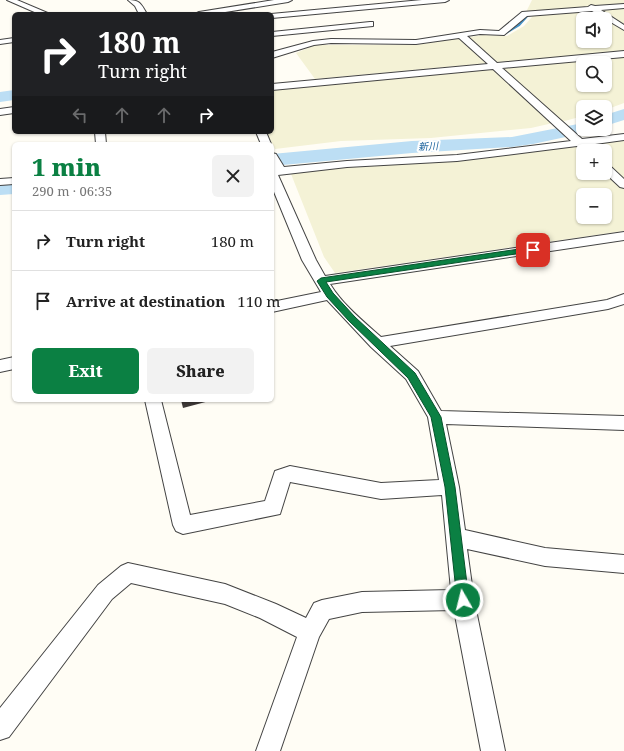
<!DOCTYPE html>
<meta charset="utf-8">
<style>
body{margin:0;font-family:"Noto Serif","Noto Sans JP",serif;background:#f2f2f2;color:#222;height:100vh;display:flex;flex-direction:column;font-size:15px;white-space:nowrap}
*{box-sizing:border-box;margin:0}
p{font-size:13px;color:#767676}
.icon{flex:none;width:22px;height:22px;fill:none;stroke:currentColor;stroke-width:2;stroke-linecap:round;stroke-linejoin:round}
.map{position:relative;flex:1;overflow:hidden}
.drawer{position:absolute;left:12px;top:142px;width:262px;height:260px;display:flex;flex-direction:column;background:#fff;border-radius:6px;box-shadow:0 1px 3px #0004}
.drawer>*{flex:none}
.banner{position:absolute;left:12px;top:12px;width:262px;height:122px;border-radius:6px;box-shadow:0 1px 3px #0004;background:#202124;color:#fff;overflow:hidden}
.buttons{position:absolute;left:576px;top:12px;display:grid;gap:8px}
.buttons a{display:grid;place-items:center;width:36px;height:36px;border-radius:6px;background:#fff;box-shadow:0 1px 3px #0004;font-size:20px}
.pin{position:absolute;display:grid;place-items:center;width:34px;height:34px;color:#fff;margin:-17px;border-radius:8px;box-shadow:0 2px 6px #0006}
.me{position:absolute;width:44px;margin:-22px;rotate:352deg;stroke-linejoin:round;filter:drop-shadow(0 0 3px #0008)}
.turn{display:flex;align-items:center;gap:14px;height:84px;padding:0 20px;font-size:18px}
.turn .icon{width:52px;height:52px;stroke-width:2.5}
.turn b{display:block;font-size:28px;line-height:34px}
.lanes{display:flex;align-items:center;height:38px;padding:0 20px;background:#0003;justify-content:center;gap:20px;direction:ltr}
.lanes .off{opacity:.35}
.round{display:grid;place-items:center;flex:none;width:42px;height:42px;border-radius:6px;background:#f2f2f2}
.headline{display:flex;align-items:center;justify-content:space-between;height:68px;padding:0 20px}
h1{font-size:24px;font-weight:800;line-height:30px;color:#0b8043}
.primary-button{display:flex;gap:8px;margin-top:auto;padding:8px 20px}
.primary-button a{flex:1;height:46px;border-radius:6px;background:#0b8043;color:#fff;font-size:16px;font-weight:800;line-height:46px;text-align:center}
.primary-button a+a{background:#f2f2f2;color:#222}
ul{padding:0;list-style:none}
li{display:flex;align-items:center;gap:12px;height:60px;padding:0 20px;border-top:1px solid #e0e0e0}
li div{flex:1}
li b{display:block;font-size:15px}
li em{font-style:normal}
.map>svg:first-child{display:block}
</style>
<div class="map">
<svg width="624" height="751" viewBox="0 0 624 751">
<rect width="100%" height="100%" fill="#fffdf5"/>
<!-- farmland -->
<path fill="#f4f2d6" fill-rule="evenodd" d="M532,0H624V51L315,79L296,53L315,45H415L483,35L507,36L524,26L532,17L526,12ZM583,19H605V41H583Z
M624,57V103L605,110V107H583V116L561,122L502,68ZM583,63H605V85H583Z
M493,68L553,123L531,128L431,138L341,141L275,149L266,132H272V89Z
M624,140V231L335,273L324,257L291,174L349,167L461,161ZM583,151H605V173H583ZM583,195H605V217H583Z"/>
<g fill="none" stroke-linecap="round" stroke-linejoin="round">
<!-- stream -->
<path stroke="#4693c8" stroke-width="2.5" d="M504,34L519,25L528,15H530"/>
<!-- river -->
<path fill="#bcdef4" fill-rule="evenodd" d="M14,90V100L0,102V92Z
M624,109V120L605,126V115Z
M583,123V129H591L589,132L533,144L512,147L412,153L272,166V154L412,141L512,137Z
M14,182V194L0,195V183Z"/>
<!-- minor casing -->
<g stroke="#444" stroke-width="2">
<path id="minor" d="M7,0H17L50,14H39Z
M128,0C140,0 141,4 147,14H139L135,6Z
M274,0H292L288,2L213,14H195L199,12Z
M422,0H449L445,2L272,18L271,14Z
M624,4V8L601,10L624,25V30L592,11L527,16L504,35L480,34L467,36L497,63L624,51V57L502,68L582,139L624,134V140L588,145L589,147L584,150L577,146L457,161L347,167L278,175L316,260L325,276L624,232V240L330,284C343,305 363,321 381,337L607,300L624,294V304L608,309L390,346L418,371L441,411L624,416V430L446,424L459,487L465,530L545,548L624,555V573L545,566L467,549L474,600L505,751H481L454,610L362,612L329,619L319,637L280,751H256L297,637L260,618L225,604L131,583L112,599L9,737L0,740V708L98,585L121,566L128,563L225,584L276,604L306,618L314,603L322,600L362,592L451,590L442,495L381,499L290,482L280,514L183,534L176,531L173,525L145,400H161L190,515L265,501L275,471L290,466L381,483L439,480L428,417L406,379L371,347L327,300L272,312V302L321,292L302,260L272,187V153L276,154L284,167L347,161L457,155L571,141L493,69L272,90V84L488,64L459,38L416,44L331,43L314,45L272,58V52L313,41L331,39L416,40L480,30L499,31L522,12L588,7L591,5L595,6Z
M370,22H373V26L272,36V32Z
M14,38V42L0,44V40Z
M14,107V113L0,115V109Z
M95,132H105L106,144H96Z
M256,132H266L271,144H261Z
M605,164L609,165L624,179V188L620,187L605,173Z
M14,178V184L0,185V179Z
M14,357V369L0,372V360Z"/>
</g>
<!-- minor -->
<use href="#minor" fill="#fff" fill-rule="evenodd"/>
</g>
<!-- shaded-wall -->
<path fill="#3e3937" d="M181,400H213L183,408Z"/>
<!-- route -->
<path fill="#0b8043" stroke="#07532c" d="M533,247L536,248V251L326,282L333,293L355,317L415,373L441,417L455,487L469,600L468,604L463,606L459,604L457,600L445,487L431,417L408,378L349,321L327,297L317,281L321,278Z"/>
<g text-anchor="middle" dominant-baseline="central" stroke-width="4" stroke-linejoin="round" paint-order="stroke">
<!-- far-water labels -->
<g font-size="10" font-style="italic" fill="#1e659f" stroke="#fff">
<text transform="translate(428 146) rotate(-3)">新川</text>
</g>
</g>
</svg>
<div class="buttons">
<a><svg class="icon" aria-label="sound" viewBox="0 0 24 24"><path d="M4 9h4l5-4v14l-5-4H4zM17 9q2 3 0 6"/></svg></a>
<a><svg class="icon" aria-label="search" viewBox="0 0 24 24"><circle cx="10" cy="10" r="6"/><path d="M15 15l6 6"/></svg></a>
<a><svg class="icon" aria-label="layers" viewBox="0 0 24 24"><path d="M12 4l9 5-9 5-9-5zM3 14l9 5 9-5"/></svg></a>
<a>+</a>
<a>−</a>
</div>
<div class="pin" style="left:533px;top:250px;background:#d93025"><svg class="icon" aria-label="arrive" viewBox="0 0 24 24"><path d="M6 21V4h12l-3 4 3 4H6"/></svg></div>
<svg class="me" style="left:463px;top:600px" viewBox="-20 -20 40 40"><circle r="17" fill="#0b8043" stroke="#fff" stroke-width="3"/><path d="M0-11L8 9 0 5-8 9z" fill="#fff"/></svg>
<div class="banner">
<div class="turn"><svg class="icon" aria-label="right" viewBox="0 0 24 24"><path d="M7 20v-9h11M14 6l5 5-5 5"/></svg><div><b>180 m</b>Turn right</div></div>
<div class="lanes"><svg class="icon off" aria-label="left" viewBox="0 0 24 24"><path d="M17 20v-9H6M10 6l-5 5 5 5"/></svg><svg class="icon off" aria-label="ahead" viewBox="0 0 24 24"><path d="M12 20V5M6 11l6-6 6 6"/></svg><svg class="icon off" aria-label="ahead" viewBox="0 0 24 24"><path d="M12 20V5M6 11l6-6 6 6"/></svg><svg class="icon" aria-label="right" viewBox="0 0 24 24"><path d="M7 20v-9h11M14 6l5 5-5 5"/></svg></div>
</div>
<section class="drawer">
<div class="headline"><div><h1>1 min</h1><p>290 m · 06:35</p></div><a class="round"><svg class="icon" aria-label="close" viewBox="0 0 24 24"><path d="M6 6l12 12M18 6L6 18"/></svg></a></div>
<ul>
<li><svg class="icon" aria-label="right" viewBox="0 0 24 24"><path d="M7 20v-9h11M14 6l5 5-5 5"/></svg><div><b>Turn right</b></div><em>180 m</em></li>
<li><svg class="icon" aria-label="arrive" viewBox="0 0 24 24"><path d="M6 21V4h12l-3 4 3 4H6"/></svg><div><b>Arrive at destination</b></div><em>110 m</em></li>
</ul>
<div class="primary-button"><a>Exit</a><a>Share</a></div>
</section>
</div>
